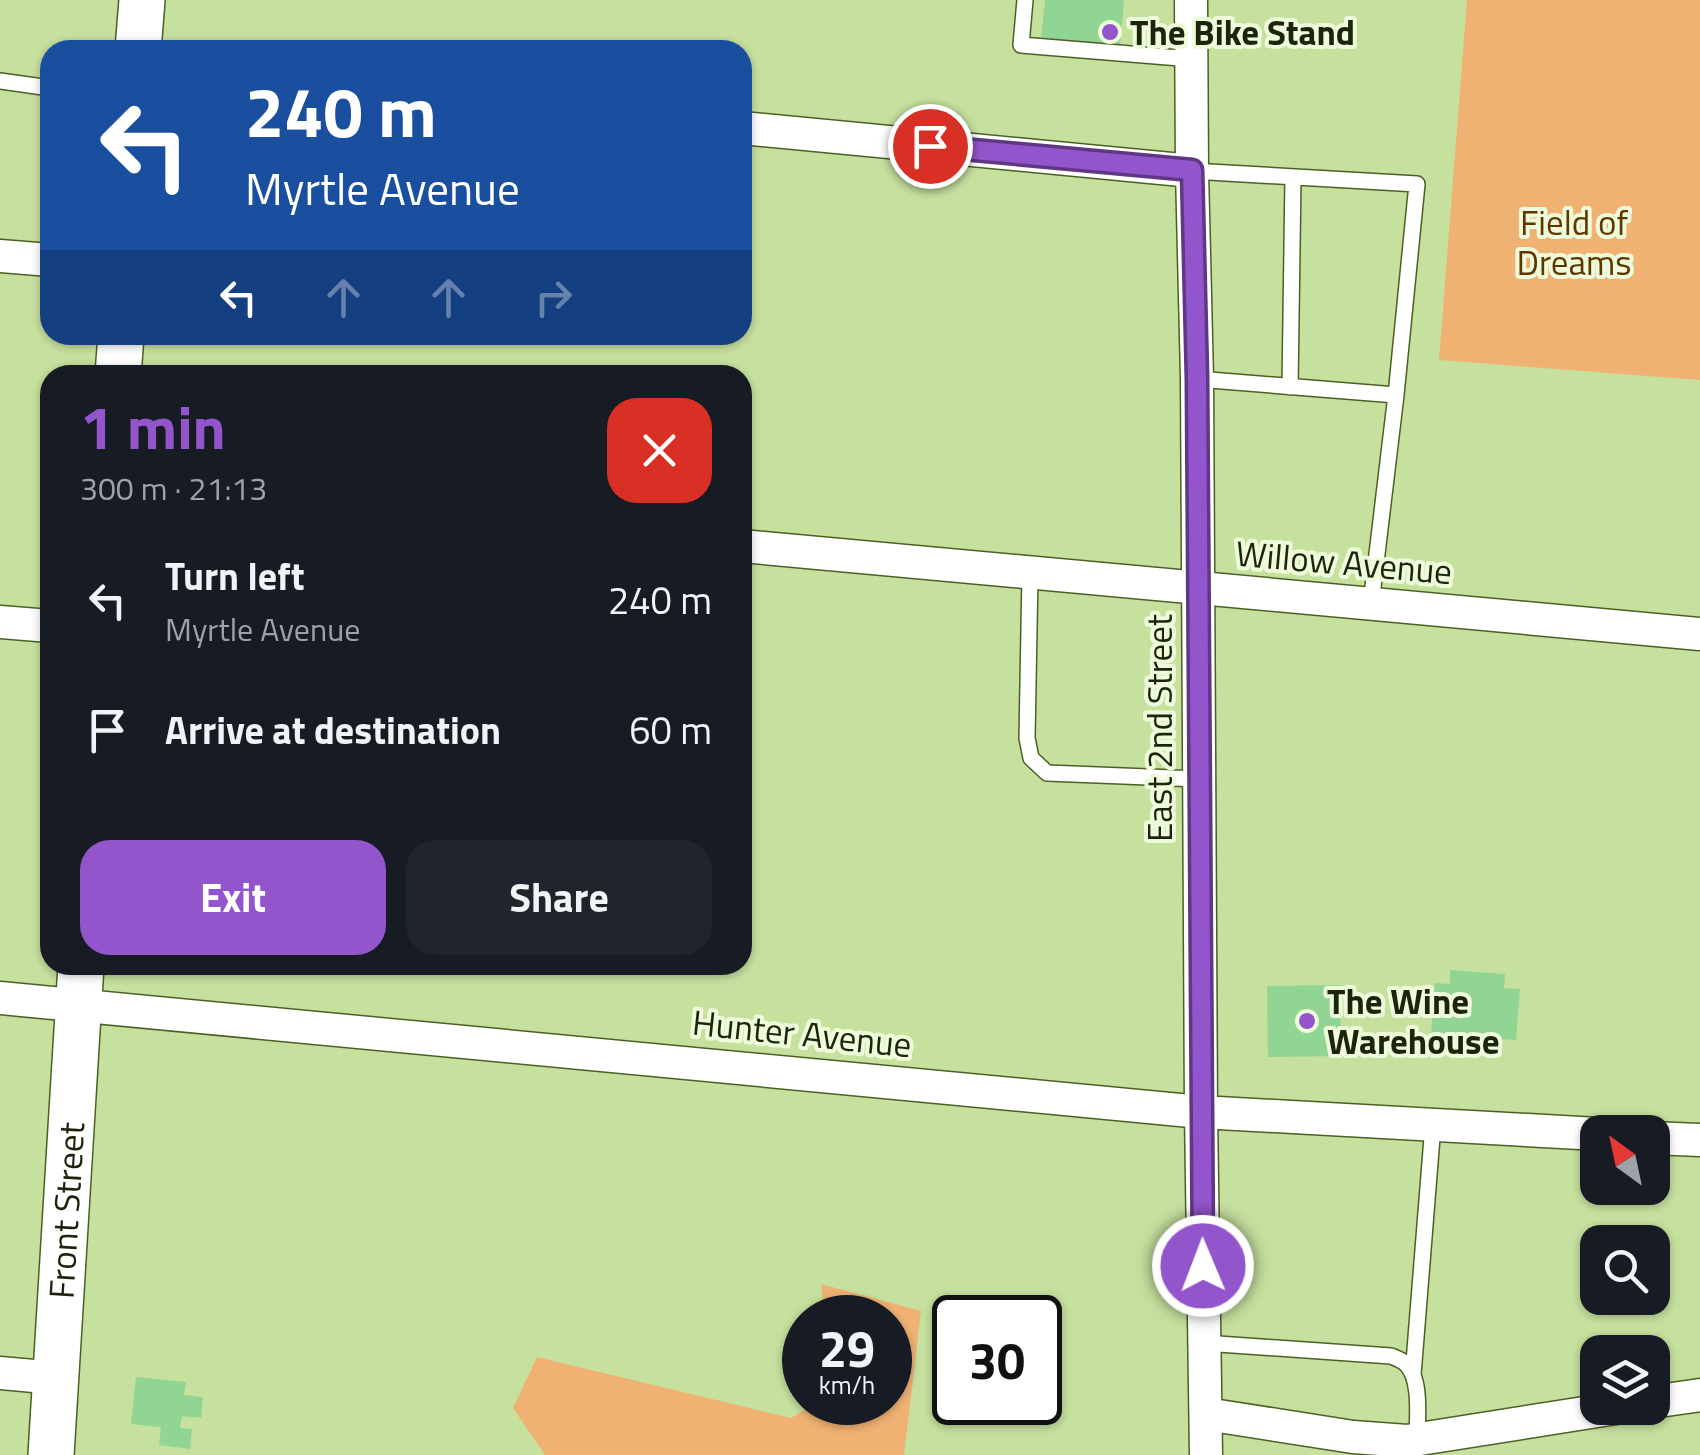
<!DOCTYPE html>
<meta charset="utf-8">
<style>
body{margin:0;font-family:"Titillium Web",sans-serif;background:#20242c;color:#f1f3f6;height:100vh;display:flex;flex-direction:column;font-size:38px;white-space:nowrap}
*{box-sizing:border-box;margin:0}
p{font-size:32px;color:#9ea1a6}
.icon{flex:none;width:55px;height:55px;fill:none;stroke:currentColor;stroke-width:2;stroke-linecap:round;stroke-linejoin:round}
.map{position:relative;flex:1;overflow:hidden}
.side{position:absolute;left:40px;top:365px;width:712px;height:610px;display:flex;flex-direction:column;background:#171b24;border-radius:30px;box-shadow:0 2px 8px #0004}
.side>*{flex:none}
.banner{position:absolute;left:40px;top:40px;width:712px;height:305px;border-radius:30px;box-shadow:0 2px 8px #0004;background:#1a4fa0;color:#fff;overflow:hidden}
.needle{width:65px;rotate:327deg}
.tools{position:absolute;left:1580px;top:1115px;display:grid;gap:20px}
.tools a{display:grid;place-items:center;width:90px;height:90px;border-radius:20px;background:#171b24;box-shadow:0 2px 8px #0004;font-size:50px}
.speed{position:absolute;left:782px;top:1295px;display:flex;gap:20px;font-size:50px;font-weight:700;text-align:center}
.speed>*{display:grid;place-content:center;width:130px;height:130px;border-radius:50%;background:#171b24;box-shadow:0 2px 8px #0004;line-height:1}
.speed small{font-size:25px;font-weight:400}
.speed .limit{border:5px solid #111;border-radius:15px;background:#fff;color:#111}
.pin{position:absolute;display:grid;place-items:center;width:85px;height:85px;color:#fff;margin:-42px;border:5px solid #fff;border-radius:50%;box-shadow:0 2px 10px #0007}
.me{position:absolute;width:110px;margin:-55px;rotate:359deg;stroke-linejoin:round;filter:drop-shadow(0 0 8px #0008)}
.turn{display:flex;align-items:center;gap:35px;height:210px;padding:0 40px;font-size:45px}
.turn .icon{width:130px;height:130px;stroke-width:2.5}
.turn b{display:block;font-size:70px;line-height:85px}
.lanes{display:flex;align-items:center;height:95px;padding:0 40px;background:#0003;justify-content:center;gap:50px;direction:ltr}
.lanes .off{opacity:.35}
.round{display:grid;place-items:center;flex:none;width:105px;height:105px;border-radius:30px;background:#20242c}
.head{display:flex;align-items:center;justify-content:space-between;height:170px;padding:0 40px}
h1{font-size:60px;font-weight:700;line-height:75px;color:#9355cb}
.cta{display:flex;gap:20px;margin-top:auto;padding:20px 40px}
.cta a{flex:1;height:115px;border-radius:30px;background:#9355cb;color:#fff;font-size:40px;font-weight:700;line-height:115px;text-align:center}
.cta a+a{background:#20242c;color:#f1f3f6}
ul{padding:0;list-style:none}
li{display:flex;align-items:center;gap:30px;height:130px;padding:0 40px}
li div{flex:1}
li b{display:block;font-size:38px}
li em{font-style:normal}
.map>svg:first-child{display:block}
</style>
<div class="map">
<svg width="1700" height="1455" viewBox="0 0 1700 1455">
<rect width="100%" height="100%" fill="#c6e09e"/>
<!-- green -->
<path fill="#efb273" d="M1467,0H1700V380L1439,360Z
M821,1284L921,1311L904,1455H545L513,1408L537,1357L791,1418L816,1403L890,1402V1318L825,1317Z"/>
<!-- building -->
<path fill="#91d594" d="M1045,0H1124L1120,48L1041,40Z
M1450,970L1505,974L1504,988L1520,989L1516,1040L1431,1035L1435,983L1450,984Z
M1340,985L1341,1056L1268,1057L1267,986Z
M136,1377L186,1382L184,1395L203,1397L201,1418L182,1416L180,1428L192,1429L190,1449L159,1445L161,1427L131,1424Z"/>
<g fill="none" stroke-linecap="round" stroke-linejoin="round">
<!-- lane casing -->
<g stroke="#4b6023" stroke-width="18">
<path id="lane" d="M1025,0L1021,45L1192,59
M0,81L50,88
M1192,171L1417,184L1396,395
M1197,379L1396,395L1371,604
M1290,387L1293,177
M1030,574L1027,738L1031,758L1047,773L1199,779
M1204,1343L1391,1356C1396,1358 1402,1360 1406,1364C1422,1379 1417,1420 1417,1440
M1413,1375L1433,1125"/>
</g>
<!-- street casing -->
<g stroke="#4b6023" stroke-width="35">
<path id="street" d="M1191,0L1192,171L1197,379L1201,1112L1206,1455
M742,128L1192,171
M0,256L50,260
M742,546L1700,634
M0,622L50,626
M0,998L1201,1112L1598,1134
M1652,1138L1700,1140
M0,1373L56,1378
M1652,1402L1700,1395
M1206,1414L1353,1437L1407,1441L1616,1408"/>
</g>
<!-- secondary casing -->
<g stroke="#4b6023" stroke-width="48">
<g id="secondary">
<path d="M138,50L142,0"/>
<path d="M118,375L121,335"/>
<path id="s1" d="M51,1455L81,965"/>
</g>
</g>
<!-- lane -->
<use href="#lane" stroke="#fff" stroke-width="15"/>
<!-- street -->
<use href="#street" stroke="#fff" stroke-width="32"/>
<!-- secondary -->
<use href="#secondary" stroke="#fff" stroke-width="45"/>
</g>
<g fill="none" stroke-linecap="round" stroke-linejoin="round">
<!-- route casing -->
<g stroke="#603784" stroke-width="25">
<path id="route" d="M930,146L1192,170L1197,379L1203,1266"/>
</g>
<!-- route -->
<use href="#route" stroke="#9355cb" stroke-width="18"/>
</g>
<!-- markers -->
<g fill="#9355cb" stroke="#eefbdb" stroke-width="4">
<circle cx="1110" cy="32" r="10"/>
<circle cx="1307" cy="1021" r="10"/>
</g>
<g text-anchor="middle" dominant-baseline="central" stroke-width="8" stroke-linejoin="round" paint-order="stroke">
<!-- poi labels -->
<g font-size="35" font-weight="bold" fill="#1c250c" stroke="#eefbdb" text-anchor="start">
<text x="1130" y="32">The Bike Stand</text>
<text x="1327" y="1001">The Wine<tspan x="1327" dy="40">Warehouse</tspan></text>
</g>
<!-- park labels -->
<g font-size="35" fill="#5f3600" stroke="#eefbdb">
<text x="1574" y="222">Field of<tspan x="1574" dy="40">Dreams</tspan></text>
</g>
<!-- street labels -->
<g font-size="35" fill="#1c250c" stroke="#eefbdb">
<text transform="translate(1344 562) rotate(5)">Willow Avenue</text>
<text transform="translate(1159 728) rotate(-90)">East 2nd Street</text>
<text transform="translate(802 1033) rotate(6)">Hunter Avenue</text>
<text stroke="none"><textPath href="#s1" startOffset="245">Front Street</textPath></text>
</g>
</g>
</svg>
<div class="tools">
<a><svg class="needle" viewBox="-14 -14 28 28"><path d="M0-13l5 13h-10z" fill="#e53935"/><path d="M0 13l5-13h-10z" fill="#9ea1a6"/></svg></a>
<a><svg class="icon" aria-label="search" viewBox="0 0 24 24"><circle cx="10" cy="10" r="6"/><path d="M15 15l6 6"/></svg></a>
<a><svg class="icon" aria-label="layers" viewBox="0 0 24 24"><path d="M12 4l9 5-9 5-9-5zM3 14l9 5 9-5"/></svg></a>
</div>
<div class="speed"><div>29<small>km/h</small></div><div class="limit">30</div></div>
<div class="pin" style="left:930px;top:146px;background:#d93025"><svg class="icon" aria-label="arrive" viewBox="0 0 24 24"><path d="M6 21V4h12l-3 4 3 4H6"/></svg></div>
<svg class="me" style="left:1203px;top:1266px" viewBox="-20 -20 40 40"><circle r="17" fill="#9355cb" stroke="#fff" stroke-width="3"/><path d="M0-11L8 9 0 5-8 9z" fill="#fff"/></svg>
<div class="banner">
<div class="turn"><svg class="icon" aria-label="left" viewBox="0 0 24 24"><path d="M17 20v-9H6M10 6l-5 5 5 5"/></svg><div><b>240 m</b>Myrtle Avenue</div></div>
<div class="lanes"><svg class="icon" aria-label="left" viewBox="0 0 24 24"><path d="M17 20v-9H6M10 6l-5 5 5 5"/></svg><svg class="icon off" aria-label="ahead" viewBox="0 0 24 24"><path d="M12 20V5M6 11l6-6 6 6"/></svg><svg class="icon off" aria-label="ahead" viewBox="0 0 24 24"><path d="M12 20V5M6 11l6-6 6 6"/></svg><svg class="icon off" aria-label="right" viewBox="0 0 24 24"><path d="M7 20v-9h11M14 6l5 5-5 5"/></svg></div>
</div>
<section class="side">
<div class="head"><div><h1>1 min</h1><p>300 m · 21:13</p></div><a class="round" style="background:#d93025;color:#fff"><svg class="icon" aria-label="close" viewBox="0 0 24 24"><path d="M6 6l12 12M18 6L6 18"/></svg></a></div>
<ul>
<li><svg class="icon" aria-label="left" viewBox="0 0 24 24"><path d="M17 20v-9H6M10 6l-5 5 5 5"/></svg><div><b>Turn left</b><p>Myrtle Avenue</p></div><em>240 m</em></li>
<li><svg class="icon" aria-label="arrive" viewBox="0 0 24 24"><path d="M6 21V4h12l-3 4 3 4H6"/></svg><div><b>Arrive at destination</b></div><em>60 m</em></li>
</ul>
<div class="cta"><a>Exit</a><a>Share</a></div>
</section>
</div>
